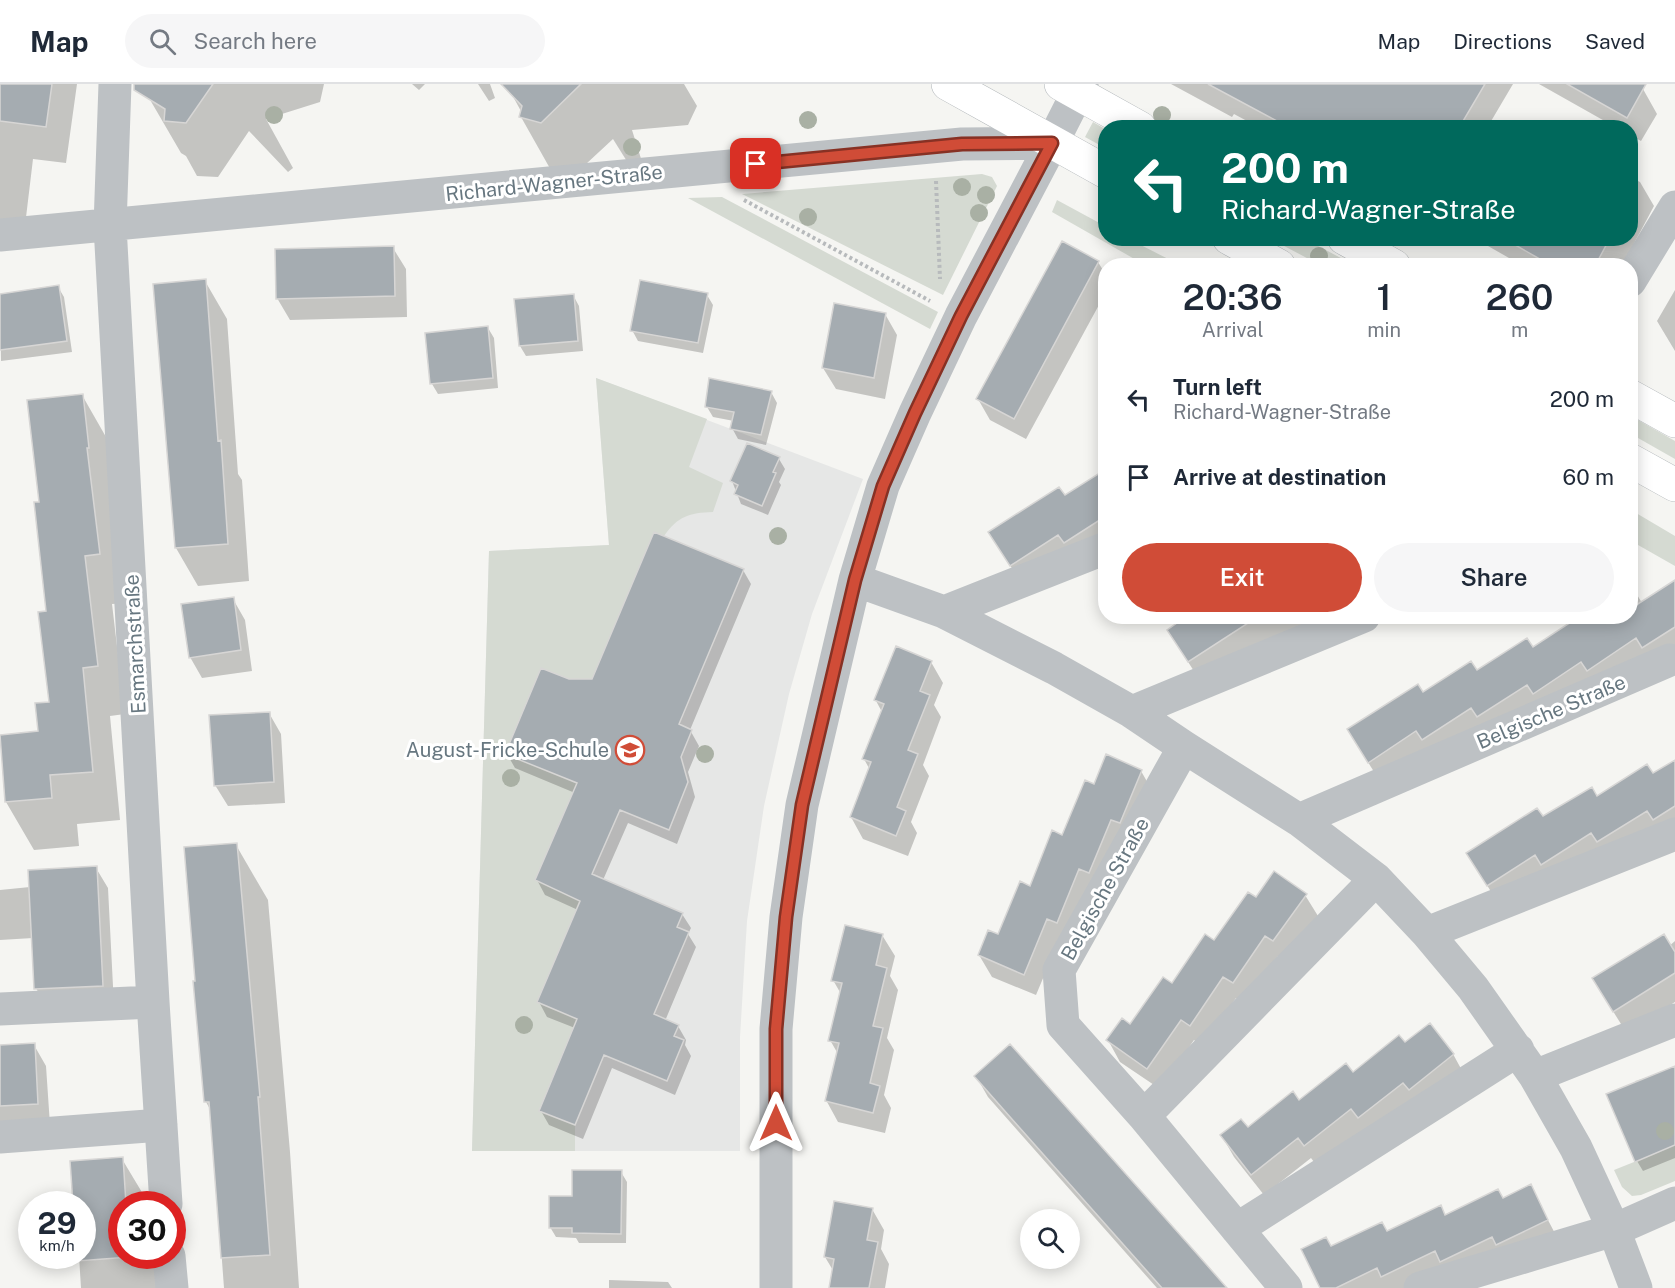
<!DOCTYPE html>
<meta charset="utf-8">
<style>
body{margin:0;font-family:"Public Sans",sans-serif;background:#f6f6f7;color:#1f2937;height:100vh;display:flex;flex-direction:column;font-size:22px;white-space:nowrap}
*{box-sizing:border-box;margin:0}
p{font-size:20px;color:#747a83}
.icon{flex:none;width:33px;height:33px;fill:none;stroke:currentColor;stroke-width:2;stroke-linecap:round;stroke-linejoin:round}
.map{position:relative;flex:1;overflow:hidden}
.side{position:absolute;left:1098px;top:174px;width:540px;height:366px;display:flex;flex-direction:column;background:#fff;border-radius:24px;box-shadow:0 3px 15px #0003}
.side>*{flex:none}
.hud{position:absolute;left:1098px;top:36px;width:540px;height:126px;border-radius:24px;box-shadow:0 3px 15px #0003;background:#00695c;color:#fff;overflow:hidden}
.controls{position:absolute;left:1020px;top:1125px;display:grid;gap:12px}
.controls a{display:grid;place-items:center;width:60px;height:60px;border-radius:50%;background:#fff;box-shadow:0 3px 15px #0003;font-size:30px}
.speed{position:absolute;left:18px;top:1107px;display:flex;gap:12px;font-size:30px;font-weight:700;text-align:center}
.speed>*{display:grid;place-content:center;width:78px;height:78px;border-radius:50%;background:#fff;box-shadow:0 3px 15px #0003;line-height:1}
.speed small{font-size:15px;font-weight:400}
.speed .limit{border:9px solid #d22;background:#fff;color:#111}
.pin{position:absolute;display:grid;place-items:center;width:51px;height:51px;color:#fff;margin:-26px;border-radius:12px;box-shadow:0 3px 9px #0006}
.me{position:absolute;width:66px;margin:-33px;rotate:0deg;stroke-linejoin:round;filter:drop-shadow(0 0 4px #0008)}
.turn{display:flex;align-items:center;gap:21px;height:126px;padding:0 24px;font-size:27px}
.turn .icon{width:78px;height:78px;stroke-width:2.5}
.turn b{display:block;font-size:42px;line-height:51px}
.eta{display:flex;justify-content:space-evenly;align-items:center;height:102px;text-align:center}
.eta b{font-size:36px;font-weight:600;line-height:42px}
.button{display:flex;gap:12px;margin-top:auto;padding:12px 24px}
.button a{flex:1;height:69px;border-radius:36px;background:#d04c37;color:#fff;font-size:24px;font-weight:600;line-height:69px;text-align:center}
.button a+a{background:#f6f6f7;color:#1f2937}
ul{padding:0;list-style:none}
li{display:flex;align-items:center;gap:18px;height:78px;padding:0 24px}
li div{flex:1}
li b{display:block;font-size:22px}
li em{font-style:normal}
header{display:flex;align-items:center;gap:36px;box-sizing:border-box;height:84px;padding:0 30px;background:#fff;border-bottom:2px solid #e0e1e3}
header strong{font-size:28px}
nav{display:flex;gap:33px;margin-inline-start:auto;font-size:21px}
.search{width:420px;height:54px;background:#f6f6f7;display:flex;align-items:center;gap:15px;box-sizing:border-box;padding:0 21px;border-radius:33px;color:#747a83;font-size:22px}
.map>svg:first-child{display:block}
</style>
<header>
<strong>Map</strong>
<div class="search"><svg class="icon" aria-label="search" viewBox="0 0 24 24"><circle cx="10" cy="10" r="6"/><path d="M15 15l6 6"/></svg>Search here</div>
<nav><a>Map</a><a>Directions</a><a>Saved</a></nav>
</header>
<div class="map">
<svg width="1675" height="1204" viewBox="0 0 1675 1204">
<rect width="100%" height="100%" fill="#f5f5f2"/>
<!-- built -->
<path fill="#e6e7e6" d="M596,294L863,395L812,530L789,610L764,722L747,837L740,953V1067H472L489,467L609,461Z"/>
<!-- green -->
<path fill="#d5dad2" d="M1093,38L1105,45V64L1085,53Z
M982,90L992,93L997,102L943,211L742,110Z
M722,113L938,228L930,245L688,114Z
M1057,116L1105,142L1106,154L1129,155L1180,181H1145L1052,128Z
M1271,155H1305L1354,181H1320Z
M596,294L707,335L689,383L723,399L713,428C689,429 678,432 664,452L654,448L589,603L541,584L505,669L577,699L536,796L580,817L537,918L577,935L539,1026L575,1041V1067H472L489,467L609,461Z
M1631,332L1675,357V375L1631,350Z
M1631,426L1675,452V482L1631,457Z
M1648,993L1675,1016V1097L1641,1111L1632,1112L1622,1103L1614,1086L1664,1066L1635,997Z"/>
<!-- shadow -->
<path fill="#0003" d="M0,0H77L66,79L33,75L24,150L0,148Z
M159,0H324L320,18L266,35L293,84L288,88L249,47L218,93L197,92L186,72L181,69L149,14Z
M412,0H425L419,6Z
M478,0H490L495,14L489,17Z
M518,0H684L697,22L688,41L632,46L649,100L643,103L613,55L572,93L552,88L521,33L522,29L510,7Z
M1171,0H1513L1487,44H1260L1234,30L1232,33Z
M1539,0H1633L1643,5L1657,30L1641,57L1630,51V44H1617Z
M1630,93L1640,98L1654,122L1622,182H1523L1474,154H1630Z
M393,164L406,185L407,233L290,236L277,214Z
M1098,178L1106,191V208L1026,355L990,336L978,315Z
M205,197L227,235L238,390L242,396L249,497L198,502L176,464Z
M58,203L64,213L72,268L1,277L0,211Z
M1675,206V267L1657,237Z
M573,211L579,222L583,267L526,272L520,262L516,216Z
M707,211L713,221L703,269L638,257L632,246Z
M885,230L897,251L885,315L836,305L823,284Z
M488,244L494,254L498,304L438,310L432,300Z
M771,308L777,319L766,361L738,355L732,344L734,337L713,333L707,323Z
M82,311L110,360L127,519L112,520L125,630L110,632L120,736L77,740L79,762L34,766L6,718L39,648L50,619L48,528L40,419Z
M779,375L785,385L779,398L781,401L768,431L741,420L732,397Z
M1106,387V461L1023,502L1003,470L1065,413Z
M743,486L751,500L690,646L699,662L688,688L695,713L677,760L628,739L603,796L682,830L691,844L688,850L696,863L665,937L678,942L686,956L685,961L691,972L675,1011L612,984L583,1055L549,1041L541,1027L575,944L547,933L539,918L578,826L545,811L537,796L575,709L515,684L507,670L569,597H593Z
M1675,498V572L1381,699L1361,667L1423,610L1532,565L1630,532V513L1636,509L1642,519Z
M233,515L245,536L252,587L202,594L190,573Z
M1189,532H1342L1201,598L1181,567Z
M931,578L943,599L934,621L941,633L923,681L929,692L911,738L917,749L908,772L863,755L851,733L870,686L864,675L882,628L875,615Z
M269,629L281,650L285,719L228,722L215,701Z
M1675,677V751L1500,822L1480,790L1543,734L1653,691Z
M1141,687L1153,708L1059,856L1036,911L992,893L979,871L999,852L1095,702Z
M236,761L268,816L290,1068L299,1204H224L211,1027L206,1018Z
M96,784L108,804L114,922L47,925L36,904L33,854L0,856V806L30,803Z
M1305,811L1318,832L1286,878L1278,872L1245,920L1236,914L1202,962L1194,956L1160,1005L1120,978L1108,956L1130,942L1256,815Z
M882,851L895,872L890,892L898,906L887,954L894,966L884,1011L891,1024L885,1049L838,1038L826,1016L838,970L830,956L841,910L833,896Z
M1675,857V918L1626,948L1606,916Z
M34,961L46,982L50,1041L0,1043V963Z
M1405,961L1453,970L1465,992L1317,1082L1311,1074L1264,1111L1234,1073L1222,1052L1248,1045Z
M1675,984V1074L1643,1087L1637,1077Z
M976,992L1225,1204H1157L988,1013Z
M122,1075L149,1120H122V1172H156L158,1204H81L79,1172H82V1120H75L71,1078Z
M621,1088L627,1098L626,1159H579L576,1154L556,1153L550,1143L573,1114Z
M1530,1102L1559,1157L1414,1204H1322L1331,1164L1503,1116Z
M872,1125L884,1146L881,1165L889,1180L885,1204H831L834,1188L825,1173Z
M609,1196L668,1198L672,1204H609Z"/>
<!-- building -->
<path fill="#a5acb1" stroke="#d7d6d5" stroke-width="1.5" d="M0,0H52L46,43L0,37Z
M134,0H213L186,39L164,37L165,25L134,6Z
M501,0H581L541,39L519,33L522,22Z
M1208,0H1485L1459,44H1290Z
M1567,0H1646L1627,34Z
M1503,154H1610L1595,182H1552Z
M1062,157L1099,177L1014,335L976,315Z
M394,162L395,212L276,215L275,165Z
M206,195L218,357L221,356L228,460L175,464L153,200Z
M640,196L708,209L698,259L630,247Z
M59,201L67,257L0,266V210Z
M574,210L578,257L519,262L514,215Z
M834,219L886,229L874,294L822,284Z
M488,242L493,294L430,300L425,249Z
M709,294L772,307L761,351L730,345L734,328L705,323Z
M83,310L89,364H87L100,470L85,472L98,582L83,584L93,688L50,691L52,714L5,718L0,651L38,647L35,619L49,618L38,528L46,527L34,418H39L27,316Z
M747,359L780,373L773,388L776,389L762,422L734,410L738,401L730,397Z
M1106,385V432L1064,459L1058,451L1010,482L988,448L1059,403L1065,411Z
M654,448L744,485L679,640L692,646L681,673L688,698L669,746L620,726L592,790L683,829L677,843L689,848L654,930L679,941L674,952L684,956L667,997L604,971L575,1041L539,1027L577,935L537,918L580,817L535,796L577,699L505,670L541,584L569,595H592Z
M1675,496V543L1642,564L1636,554L1587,587L1581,578L1533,610L1527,601L1477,633L1471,624L1422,656L1416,647L1368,679L1347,645L1418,600L1423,608L1471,577L1477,586L1527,554L1533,563L1580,532H1630V525Z
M234,513L241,566L189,574L181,520Z
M1187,532H1259L1188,578L1167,546Z
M896,562L932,577L920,607L930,611L908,666L918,670L897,723L906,727L896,752L850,733L871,678L862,675L884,620L874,616Z
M270,628L274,698L214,702L209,631Z
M1106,670L1142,686L1120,739L1111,736L1089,789L1079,785L1057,839L1047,835L1024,891L978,871L988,846L998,850L1020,797L1030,802L1052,746L1062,751L1085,696L1094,700Z
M1675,676V722L1653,736L1647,727L1597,758L1591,749L1541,781L1535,771L1487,802L1466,769L1537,724L1543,732L1592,703L1597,712L1647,680L1653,689Z
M237,759L260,1013H258L270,1171L221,1174L209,1018H204L193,897H195L184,763Z
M97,782L103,902L34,905L28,786Z
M1274,787L1307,810L1273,857L1265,852L1233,899L1223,893L1190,942L1181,936L1147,985L1106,956L1122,934L1130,940L1163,893L1172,899L1205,850L1214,856L1248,808L1256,813Z
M845,841L883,850L876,881L887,884L873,942L883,944L870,999L880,1002L873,1029L825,1017L839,959L828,957L842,899L831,897Z
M1664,850L1675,868V889L1613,928L1592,894Z
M1430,939L1454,970L1409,1006L1403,999L1358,1034L1351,1025L1304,1062L1298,1054L1251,1091L1220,1051L1241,1035L1248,1043L1293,1007L1299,1016L1346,979L1353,988L1399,951L1405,958Z
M35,959L38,1020L0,1022V961Z
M1010,960L1198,1171L1227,1204H1162L1011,1034L974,992Z
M1675,982V1061L1635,1078L1606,1010Z
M123,1073L126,1120H122V1172L130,1173L77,1177V1172H82V1120H73L70,1077Z
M572,1086H622L621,1150L572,1149V1144H549V1112H572Z
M1531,1100L1548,1136L1496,1161L1492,1153L1440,1178L1435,1167L1381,1193L1377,1184L1336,1204H1320L1301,1165L1326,1153L1331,1162L1382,1138L1387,1147L1441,1121L1445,1131L1498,1105L1503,1114Z
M834,1117L873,1124L867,1156L878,1158L869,1204H829L834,1175L824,1173Z"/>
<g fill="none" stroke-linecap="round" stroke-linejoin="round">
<!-- major casing -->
<g stroke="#b0b5b8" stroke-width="34">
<path id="major" d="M948,0L1106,88
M1061,0L1140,44
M1229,154L1279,182
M1344,154L1394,182
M1630,312L1675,337
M1630,376L1675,401"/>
</g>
<!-- path -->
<path stroke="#b7babc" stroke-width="4" stroke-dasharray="3 3" stroke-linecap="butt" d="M936,97L940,195
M744,116L930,217"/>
<!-- minor -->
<path stroke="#bdc1c4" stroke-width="33" d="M115,0L110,142L153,918L166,1120
M0,151L962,60L1052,59L1082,0
M1630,197L1675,123
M855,496L944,528L1054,584L1132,628L1184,663L1299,736L1376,795L1427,849L1473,904L1535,992L1576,1064L1614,1146L1636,1204
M944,528L1106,464
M1132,628L1364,532
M1184,663L1059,886L1063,941L1144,1032L1286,1204
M1299,736L1670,576
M1427,849L1675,750
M0,925L153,918
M1535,992L1675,936
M1144,1032L1376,795
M0,1053L161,1041
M1237,1145L1518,966
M169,1172L172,1204
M776,1204V945L786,833L802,721L855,496L883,402L915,329L961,232L1052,59
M1420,1204L1614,1146L1675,1119"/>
<!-- major -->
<use href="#major" stroke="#fff" stroke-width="33"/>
</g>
<!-- trees -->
<g fill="#a9b0a4">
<circle cx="274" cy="31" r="9"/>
<circle cx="1162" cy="31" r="9"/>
<circle cx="808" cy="36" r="9"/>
<circle cx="632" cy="63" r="9"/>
<circle cx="962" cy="103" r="9"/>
<circle cx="986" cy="111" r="9"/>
<circle cx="979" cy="129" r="9"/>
<circle cx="808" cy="133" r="9"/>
<circle cx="1319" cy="172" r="9"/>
<circle cx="778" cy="452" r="9"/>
<circle cx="705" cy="670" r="9"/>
<circle cx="511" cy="694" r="9"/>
<circle cx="524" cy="941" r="9"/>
<circle cx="1665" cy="1047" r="9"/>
</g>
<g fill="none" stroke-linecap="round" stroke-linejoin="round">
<!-- route casing -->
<g stroke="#873124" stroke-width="15">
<path id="route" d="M756,80L962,60L1052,59L961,232L915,329L883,402L855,496L802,721L786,833L776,945V1039"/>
</g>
<!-- route -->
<use href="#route" stroke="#d04c37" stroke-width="10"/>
</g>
<!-- icons -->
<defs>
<g id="school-ring" transform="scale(1.5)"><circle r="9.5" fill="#fff" stroke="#d04c37" stroke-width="1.5"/><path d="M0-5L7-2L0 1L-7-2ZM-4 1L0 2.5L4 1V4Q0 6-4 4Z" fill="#d04c37"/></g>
</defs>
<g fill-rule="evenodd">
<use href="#school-ring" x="630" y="666"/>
</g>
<g text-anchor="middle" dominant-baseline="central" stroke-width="6" stroke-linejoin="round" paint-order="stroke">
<!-- street labels -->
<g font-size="20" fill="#677780" stroke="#fff">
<text transform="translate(554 99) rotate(-6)">Richard-Wagner-Straße</text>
<text transform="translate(135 560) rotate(-93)">Esmarchstraße</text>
<text transform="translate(1551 628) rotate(-23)">Belgische Straße</text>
<text transform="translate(1105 805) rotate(-61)">Belgische Straße</text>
</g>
<!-- poi labels -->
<g font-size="20" fill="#677780" stroke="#fff" text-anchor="end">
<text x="609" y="666">August-Fricke-Schule</text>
</g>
</g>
</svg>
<div class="controls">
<a><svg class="icon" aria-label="search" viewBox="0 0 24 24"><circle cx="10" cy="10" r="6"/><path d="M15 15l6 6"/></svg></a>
</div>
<div class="speed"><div>29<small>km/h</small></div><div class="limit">30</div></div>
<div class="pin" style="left:756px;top:80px;background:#d93025"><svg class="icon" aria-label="arrive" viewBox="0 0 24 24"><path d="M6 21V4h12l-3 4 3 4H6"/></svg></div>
<svg class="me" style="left:776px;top:1039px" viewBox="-20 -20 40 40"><path d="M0-17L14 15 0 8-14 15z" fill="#d04c37" stroke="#fff" stroke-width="4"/></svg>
<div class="hud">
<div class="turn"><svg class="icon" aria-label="left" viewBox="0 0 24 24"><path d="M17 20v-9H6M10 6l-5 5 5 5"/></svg><div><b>200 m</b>Richard-Wagner-Straße</div></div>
</div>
<section class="side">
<div class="eta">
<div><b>20:36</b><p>Arrival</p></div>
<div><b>1</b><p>min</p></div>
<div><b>260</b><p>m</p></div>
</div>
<ul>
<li><svg class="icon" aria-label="left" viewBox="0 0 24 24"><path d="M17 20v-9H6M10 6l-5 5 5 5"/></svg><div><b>Turn left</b><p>Richard-Wagner-Straße</p></div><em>200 m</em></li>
<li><svg class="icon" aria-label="arrive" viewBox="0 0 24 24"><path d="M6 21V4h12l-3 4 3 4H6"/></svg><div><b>Arrive at destination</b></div><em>60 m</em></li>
</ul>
<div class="button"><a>Exit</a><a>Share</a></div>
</section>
</div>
